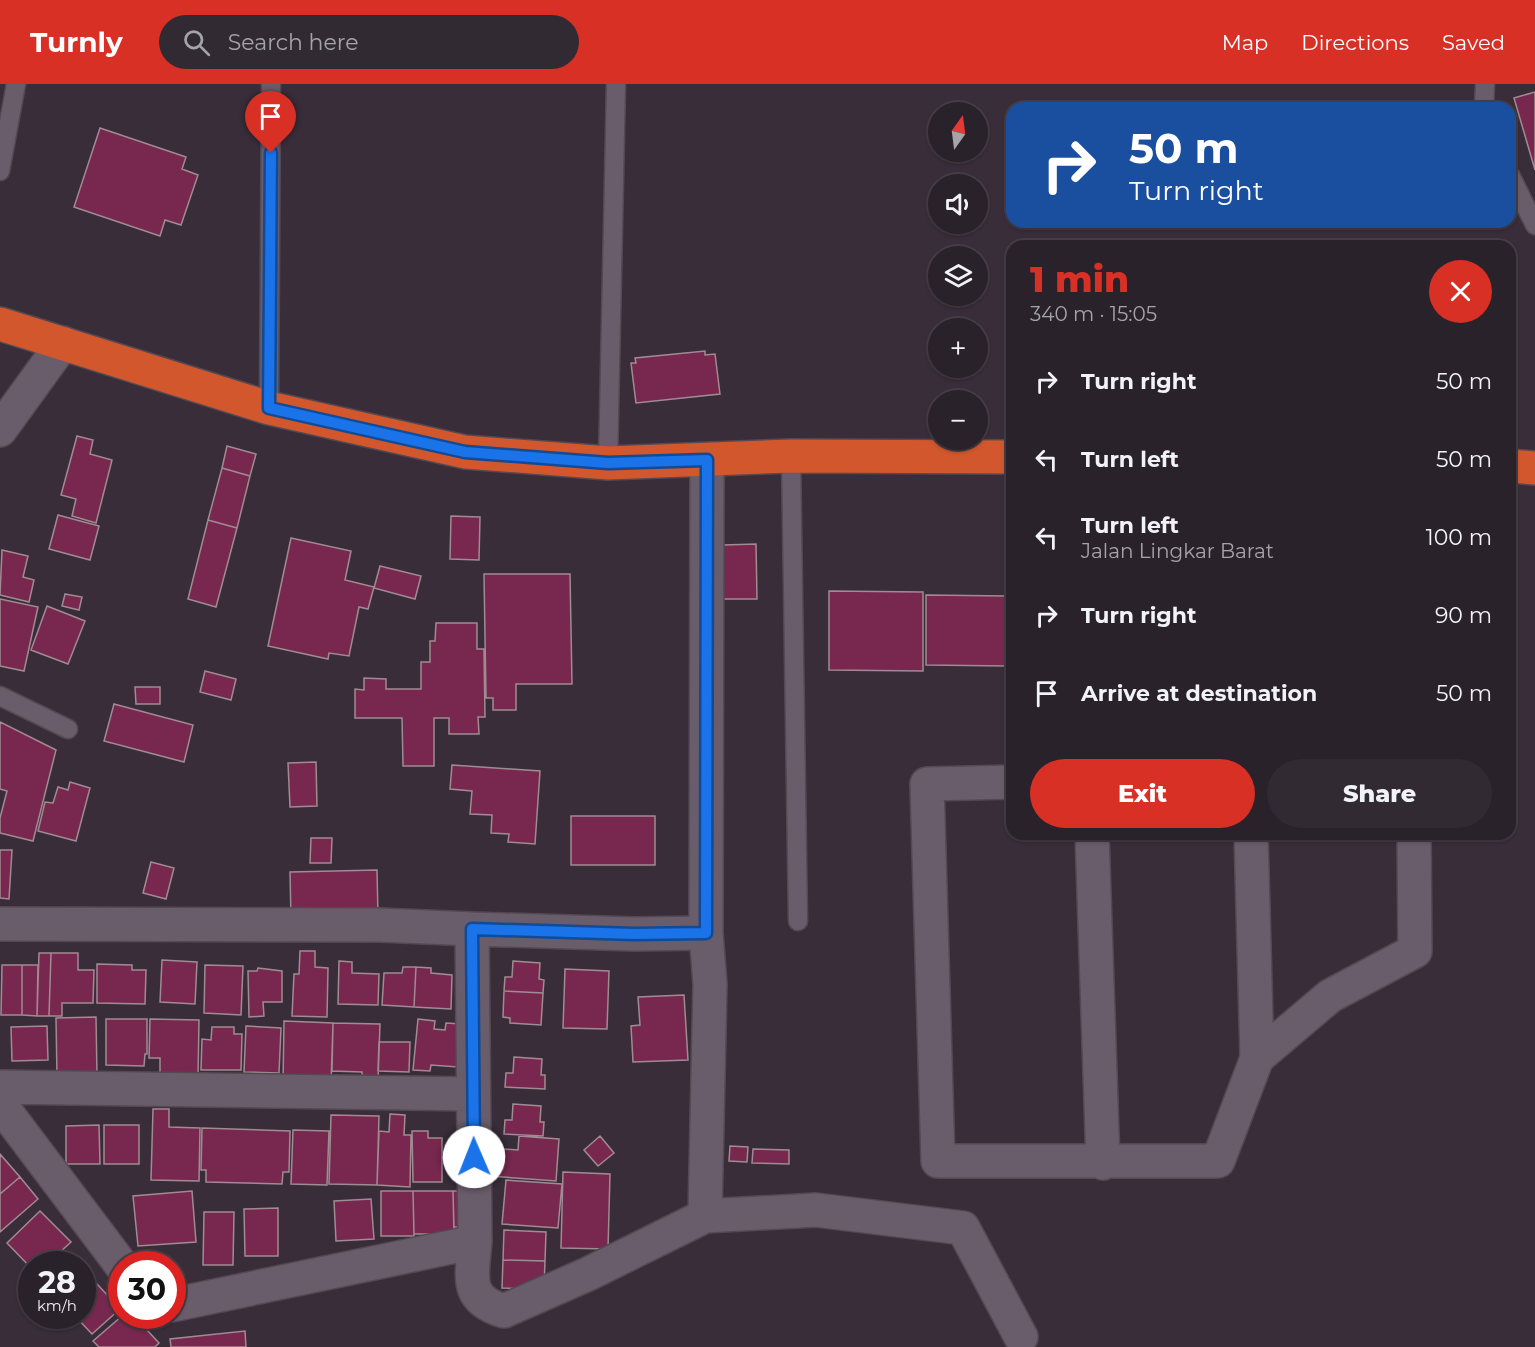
<!DOCTYPE html>
<meta charset="utf-8">
<style>
body{margin:0;font-family:Montserrat,sans-serif;background:#322a33;color:#f1f3f6;height:100vh;display:flex;flex-direction:column;font-size:22px;white-space:nowrap}
*{box-sizing:border-box;margin:0}
p{font-size:20px;color:#a5a4a9}
.icon{flex:none;width:33px;height:33px;fill:none;stroke:currentColor;stroke-width:2;stroke-linecap:round;stroke-linejoin:round}
.map{position:relative;flex:1;overflow:hidden}
.panel{position:absolute;left:1006px;top:156px;width:510px;height:600px;display:flex;flex-direction:column;background:#2a222b;border-radius:18px;box-shadow:0 2px 4px #0004,0 0 0 2px #463f47}
.panel>*{flex:none}
.guide{position:absolute;left:1006px;top:18px;width:510px;height:126px;border-radius:18px;box-shadow:0 2px 4px #0004,0 0 0 2px #463f47;background:#1a4fa0;color:#fff;overflow:hidden}
.needle{width:39px;rotate:14deg}
.controls{position:absolute;left:928px;top:18px;display:grid;gap:12px}
.controls a{display:grid;place-items:center;width:60px;height:60px;border-radius:50%;background:#2a222b;box-shadow:0 2px 4px #0004,0 0 0 2px #463f47;font-size:30px}
.speed{position:absolute;left:18px;top:1167px;display:flex;gap:12px;font-size:30px;font-weight:700;text-align:center}
.speed>*{display:grid;place-content:center;width:78px;height:78px;border-radius:50%;background:#2a222b;box-shadow:0 2px 4px #0004,0 0 0 2px #463f47;line-height:1}
.speed small{font-size:15px;font-weight:400}
.speed .limit{border:9px solid #d22;background:#fff;color:#111}
.pin{position:absolute;display:grid;place-items:center;width:51px;height:51px;color:#fff;margin:-62px -26px;border-radius:50% 50% 50% 0;rotate:-45deg;box-shadow:0 0 6px #0007}
.pin .icon{rotate:45deg}
.me{position:absolute;width:66px;margin:-33px;rotate:359deg;stroke-linejoin:round;filter:drop-shadow(0 0 4px #0008)}
.turn{display:flex;align-items:center;gap:21px;height:126px;padding:0 24px;font-size:27px}
.turn .icon{width:78px;height:78px;stroke-width:2.5}
.turn b{display:block;font-size:42px;line-height:51px}
.round{display:grid;place-items:center;flex:none;width:63px;height:63px;border-radius:32px;background:#322a33}
.head{display:flex;align-items:center;justify-content:space-between;height:102px;padding:0 24px}
h1{font-size:36px;font-weight:800;line-height:45px;color:#d93025}
.button{display:flex;gap:12px;margin-top:auto;padding:12px 24px}
.button a{flex:1;height:69px;border-radius:36px;background:#d93025;color:#fff;font-size:24px;font-weight:800;line-height:69px;text-align:center}
.button a+a{background:#322a33;color:#f1f3f6}
ul{padding:0;list-style:none}
li{display:flex;align-items:center;gap:18px;height:78px;padding:0 24px}
li div{flex:1}
li b{display:block;font-size:22px}
li em{font-style:normal}
header{display:flex;align-items:center;gap:36px;box-sizing:border-box;height:84px;padding:0 30px;background:#d93025;color:#fff}
header strong{font-size:28px}
nav{display:flex;gap:33px;margin-inline-start:auto;font-size:21px}
.search{width:420px;height:54px;background:#322a33;display:flex;align-items:center;gap:15px;box-sizing:border-box;padding:0 21px;border-radius:33px;color:#a5a4a9;font-size:22px}
.map>svg:first-child{display:block}
</style>
<header>
<strong>Turnly</strong>
<div class="search"><svg class="icon" aria-label="search" viewBox="0 0 24 24"><circle cx="10" cy="10" r="6"/><path d="M15 15l6 6"/></svg>Search here</div>
<nav><a>Map</a><a>Directions</a><a>Saved</a></nav>
</header>
<div class="map">
<svg width="1535" height="1263" viewBox="0 0 1535 1263">
<rect width="100%" height="100%" fill="#382d39"/>
<!-- building -->
<path fill="#78284f" stroke="#a08b93" stroke-width="1.5" d="M1535,8V86L1514,14Z
M100,44L186,73L182,85L198,91L181,141L165,136L160,152L74,123Z
M705,267V271L715,270L720,310L636,319L631,279H636L635,274Z
M77,352L93,356L90,370L112,376L96,439L72,432L76,415L61,411Z
M227,362L256,370L250,392L222,384Z
M222,384L250,392L237,444L208,436Z
M58,431L99,442L90,476L49,465Z
M451,432L480,433L479,476L450,475Z
M208,436L237,444L216,523L188,515Z
M291,454L351,467L345,496L374,503L368,525L359,523L349,572L329,569L328,575L268,562Z
M756,460L757,515H723V461Z
M2,466L28,472L23,493L34,496L29,518L0,511Z
M380,482L421,492L415,515L374,504Z
M484,490H570L572,600H516V626H493V614H486Z
M1510,503H1512V584H1510Z
M829,507L923,508V587L829,586Z
M65,510L82,513L79,526L62,522Z
M926,511L1007,512V582L926,581Z
M0,515L38,523L24,587L0,582Z
M47,522L85,537L68,580L31,566Z
M436,539H477V565H484L485,633H478L479,650H449V634H434V682H403L402,634H355V605L364,606V594L386,595V605H421V578H430V557H435Z
M205,587L236,595L231,616L200,608Z
M135,603H160V620H136Z
M114,620L193,641L184,678L104,657Z
M0,638L56,666L33,757L0,749V734L7,707L0,705Z
M316,678L317,722L290,723L288,679Z
M452,681L540,687L535,760L508,758L509,750L491,749L492,731L470,730L472,707L450,705Z
M70,698L90,704L76,757L38,747L45,718L53,719L58,703L68,706Z
M571,732H655V781H571Z
M311,754H332L331,779H310Z
M0,766H12L9,815L0,814Z
M151,778L174,784L166,815L143,809Z
M377,786L378,832L291,835L290,788Z
M300,867H315V883L328,884L327,933L292,932L294,890H299Z
M39,869H51L49,932H37Z
M51,869H78V886H94L93,919H62V932H49Z
M162,876L197,878L195,920L160,918Z
M339,877L352,878V889L379,890L378,921L338,920Z
M513,877L540,879L539,895L544,896L543,909L504,907L505,893H512Z
M97,880L132,881V886H146L145,920L97,919Z
M2,881H22V931H1Z
M22,881H38L37,932L22,931Z
M205,881L243,882L241,931L204,929Z
M403,883H416L414,923L382,921L384,889H402Z
M416,883L431,884V889L452,891L451,925L414,923Z
M258,884L282,887V918H263L264,932L249,933L248,887H257Z
M565,885L609,887L607,945L563,944Z
M504,907L543,909L541,941L510,939V934L503,933Z
M684,911L688,976L633,978L631,942L640,941L638,913Z
M96,933L97,992L57,993L56,934Z
M106,935H147V970H145L144,982L106,981Z
M150,935L199,936L198,993L160,992V974H149Z
M418,935L435,937L434,945L445,946L446,939L462,940L458,983L431,981L430,987L413,986Z
M284,937L333,939L331,1000L283,999Z
M333,939L380,940L378,996H362V988L332,987Z
M47,942L48,976L12,977L11,943Z
M246,942L281,944L279,989L244,988Z
M212,943H234V950H242L241,986H201L202,955L211,956Z
M379,958H410L409,988L378,987Z
M514,973L542,975L541,991H545V1005L505,1003L506,989H513Z
M513,1020L541,1022L540,1038H544L543,1052L504,1050L505,1036H512Z
M153,1025H169V1043L200,1044L199,1097L151,1096Z
M390,1030L405,1031L404,1051H411L410,1103L377,1101L379,1047L389,1048Z
M331,1031L379,1032L377,1101L329,1100Z
M99,1041L100,1080H66V1042Z
M104,1041H139V1080H104Z
M202,1044L290,1047L289,1088H283L282,1100L206,1098V1086H201Z
M293,1046L329,1047L327,1101L291,1100Z
M412,1047H428V1054H442V1098H413Z
M519,1052L559,1055L556,1097L489,1092L491,1064L518,1066Z
M600,1052L614,1069L598,1082L584,1066Z
M730,1062L748,1063L747,1078L729,1077Z
M753,1065L789,1066V1080L752,1079Z
M0,1070L20,1093L0,1110Z
M563,1088L610,1090L608,1165L561,1164Z
M20,1093L38,1115L0,1148V1110Z
M506,1096L562,1100L558,1144L502,1140Z
M192,1107L196,1158L138,1162L133,1112Z
M381,1107H413L414,1152H381Z
M413,1107H453L454,1150H414Z
M453,1107H467V1143H454Z
M371,1115L374,1155L336,1157L334,1117Z
M278,1124V1172H245L244,1125Z
M40,1127L71,1158L47,1180H32V1185L7,1159Z
M204,1128H234L233,1181H203Z
M504,1146L546,1148L545,1177L503,1176Z
M503,1176L545,1177L544,1205L502,1204Z
M82,1184L98,1201L82,1214Z
M98,1201L120,1225L92,1250L75,1232H82V1214Z
M122,1232H134L159,1259L155,1263H99L93,1257Z
M245,1247L246,1263H171L170,1255Z"/>
<g fill="none" stroke-linecap="round" stroke-linejoin="round">
<!-- lane casing -->
<g stroke="#524953" stroke-width="21">
<path id="lane" d="M1484,24L1485,0
M0,87L16,0
M1510,91L1535,141
M269,324L271,0
M791,372L798,837
M608,379L616,0
M0,612L68,645"/>
</g>
<!-- street casing -->
<g stroke="#524953" stroke-width="36">
<path id="street" d="M0,346L63,259
M707,376L706,849L710,900L705,1132L816,1126L963,1144L1021,1253
M1012,698L927,700L938,1077H1218L1257,974L1330,912L1415,867L1414,750
M1092,750L1103,1079
M1251,750L1257,974
M0,840L380,841L472,845L475,1158C472,1193 464,1215 504,1227L588,1190L705,1132
M472,845L634,850L706,849
M0,1003L473,1010
M0,1020L122,1182
M172,1221L475,1158"/>
</g>
<!-- highway casing -->
<g stroke="#524953" stroke-width="36">
<path id="highway" d="M0,240L269,324L465,368L608,379L791,372L1012,373
M1510,382L1535,384"/>
</g>
<!-- lane -->
<use href="#lane" stroke="#6a5d6b" stroke-width="18"/>
<!-- street -->
<use href="#street" stroke="#6a5d6b" stroke-width="33"/>
<!-- highway -->
<use href="#highway" stroke="#d2572d" stroke-width="33"/>
</g>
<g fill="none" stroke-linecap="round" stroke-linejoin="round">
<!-- route casing -->
<g stroke="#114b97" stroke-width="15">
<path id="route" d="M271,69L269,324L465,368L608,379L707,376L706,849L634,850L472,845L474,1073"/>
</g>
<!-- route -->
<use href="#route" stroke="#1a73e8" stroke-width="10"/>
</g>
</svg>
<div class="controls">
<a><svg class="needle" viewBox="-14 -14 28 28"><path d="M0-13l5 13h-10z" fill="#e53935"/><path d="M0 13l5-13h-10z" fill="#a5a4a9"/></svg></a>
<a><svg class="icon" aria-label="sound" viewBox="0 0 24 24"><path d="M4 9h4l5-4v14l-5-4H4zM17 9q2 3 0 6"/></svg></a>
<a><svg class="icon" aria-label="layers" viewBox="0 0 24 24"><path d="M12 4l9 5-9 5-9-5zM3 14l9 5 9-5"/></svg></a>
<a>+</a>
<a>−</a>
</div>
<div class="speed"><div>28<small>km/h</small></div><div class="limit">30</div></div>
<div class="pin" style="left:271px;top:69px;background:#d93025"><svg class="icon" aria-label="arrive" viewBox="0 0 24 24"><path d="M6 21V4h12l-3 4 3 4H6"/></svg></div>
<svg class="me" style="left:474px;top:1073px" viewBox="-20 -20 40 40"><circle r="19" fill="#fff"/><path d="M0-13L10 11 0 6-10 11z" fill="#1a73e8"/></svg>
<div class="guide">
<div class="turn"><svg class="icon" aria-label="right" viewBox="0 0 24 24"><path d="M7 20v-9h11M14 6l5 5-5 5"/></svg><div><b>50 m</b>Turn right</div></div>
</div>
<section class="panel">
<div class="head"><div><h1>1 min</h1><p>340 m · 15:05</p></div><a class="round" style="background:#d93025;color:#fff"><svg class="icon" aria-label="close" viewBox="0 0 24 24"><path d="M6 6l12 12M18 6L6 18"/></svg></a></div>
<ul>
<li><svg class="icon" aria-label="right" viewBox="0 0 24 24"><path d="M7 20v-9h11M14 6l5 5-5 5"/></svg><div><b>Turn right</b></div><em>50 m</em></li>
<li><svg class="icon" aria-label="left" viewBox="0 0 24 24"><path d="M17 20v-9H6M10 6l-5 5 5 5"/></svg><div><b>Turn left</b></div><em>50 m</em></li>
<li><svg class="icon" aria-label="left" viewBox="0 0 24 24"><path d="M17 20v-9H6M10 6l-5 5 5 5"/></svg><div><b>Turn left</b><p>Jalan Lingkar Barat</p></div><em>100 m</em></li>
<li><svg class="icon" aria-label="right" viewBox="0 0 24 24"><path d="M7 20v-9h11M14 6l5 5-5 5"/></svg><div><b>Turn right</b></div><em>90 m</em></li>
<li><svg class="icon" aria-label="arrive" viewBox="0 0 24 24"><path d="M6 21V4h12l-3 4 3 4H6"/></svg><div><b>Arrive at destination</b></div><em>50 m</em></li>
</ul>
<div class="button"><a>Exit</a><a>Share</a></div>
</section>
</div>
